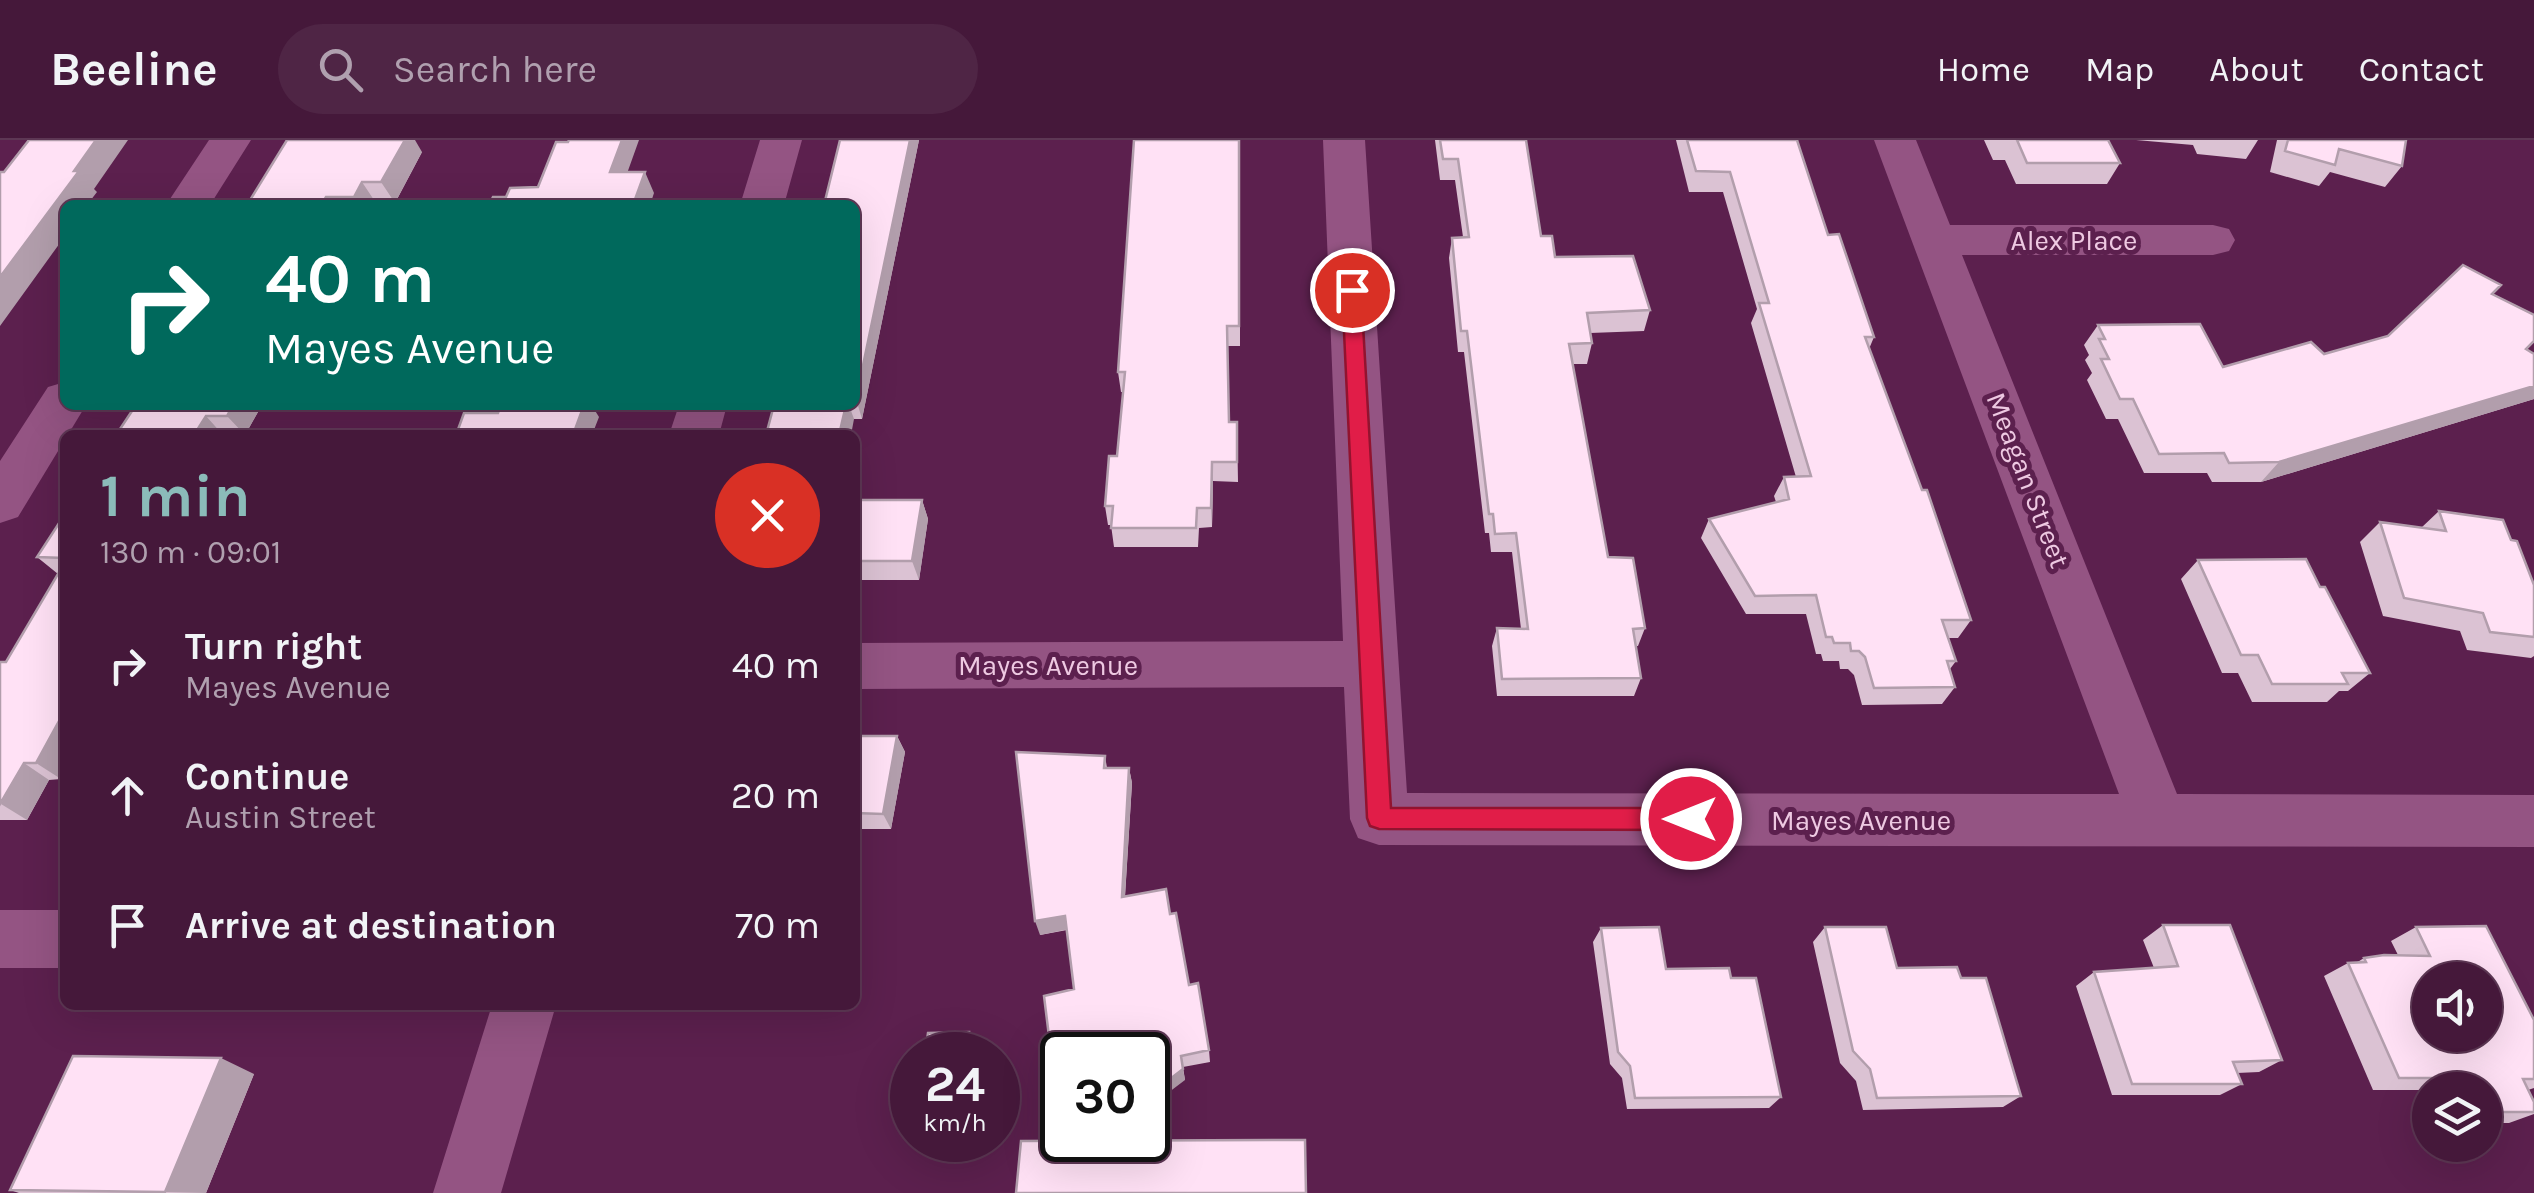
<!DOCTYPE html>
<meta charset="utf-8">
<style>
body{margin:0;font-family:Karla,sans-serif;background:#4f2545;color:#f1f3f6;height:100vh;display:flex;flex-direction:column;font-size:38px;white-space:nowrap}
*{box-sizing:border-box;margin:0}
p{font-size:32px;color:#b0a0af}
.icon{flex:none;width:55px;height:55px;fill:none;stroke:currentColor;stroke-width:2;stroke-linecap:round;stroke-linejoin:round}
.map{position:relative;flex:1;overflow:hidden}
.details{position:absolute;left:60px;top:290px;width:800px;height:580px;display:flex;flex-direction:column;background:#45183a;border-radius:15px;box-shadow:0 10px 40px #0002,0 0 0 2px #5d3754}
.details>*{flex:none}
.guide{position:absolute;left:60px;top:60px;width:800px;height:210px;border-radius:15px;box-shadow:0 10px 40px #0002,0 0 0 2px #5d3754;background:#00695c;color:#fff;overflow:hidden}
.buttons{position:absolute;left:2412px;top:822px;display:grid;gap:20px}
.buttons a{display:grid;place-items:center;width:90px;height:90px;border-radius:50%;background:#45183a;box-shadow:0 10px 40px #0002,0 0 0 2px #5d3754;font-size:50px}
.speed{position:absolute;left:890px;top:892px;display:flex;gap:20px;font-size:50px;font-weight:700;text-align:center}
.speed>*{display:grid;place-content:center;width:130px;height:130px;border-radius:50%;background:#45183a;box-shadow:0 10px 40px #0002,0 0 0 2px #5d3754;line-height:1}
.speed small{font-size:25px;font-weight:400}
.speed .limit{border:5px solid #111;border-radius:15px;background:#fff;color:#111}
.pin{position:absolute;display:grid;place-items:center;width:85px;height:85px;color:#fff;margin:-42px;border:5px solid #fff;border-radius:50%;box-shadow:0 2px 10px #0007}
.me{position:absolute;width:110px;margin:-55px;rotate:270deg;stroke-linejoin:round;filter:drop-shadow(0 0 8px #0008)}
.turn{display:flex;align-items:center;gap:35px;height:210px;padding:0 40px;font-size:45px}
.turn .icon{width:130px;height:130px;stroke-width:2.5}
.turn b{display:block;font-size:70px;line-height:85px}
.round{display:grid;place-items:center;flex:none;width:105px;height:105px;border-radius:52px;background:#4f2545}
.overview{display:flex;align-items:center;justify-content:space-between;height:170px;padding:0 40px}
h1{font-size:60px;font-weight:700;line-height:75px;color:#8bbbb9}
ul{padding:0;list-style:none}
li{display:flex;align-items:center;gap:30px;height:130px;padding:0 40px}
li div{flex:1}
li b{display:block;font-size:38px}
li em{font-style:normal}
header{display:flex;align-items:center;gap:60px;box-sizing:border-box;height:140px;padding:0 50px;background:#45183a;border-bottom:2px solid #5d3754}
header strong{font-size:48px}
nav{display:flex;gap:55px;margin-inline-start:auto;font-size:35px}
.search{width:700px;height:90px;background:#4f2545;display:flex;align-items:center;gap:25px;box-sizing:border-box;padding:0 35px;border-radius:55px;color:#b0a0af;font-size:38px}
.map>svg:first-child{display:block}
</style>
<header>
<strong>Beeline</strong>
<div class="search"><svg class="icon" aria-label="search" viewBox="0 0 24 24"><circle cx="10" cy="10" r="6"/><path d="M15 15l6 6"/></svg>Search here</div>
<nav><a>Home</a><a>Map</a><a>About</a><a>Contact</a></nav>
</header>
<div class="map">
<svg width="2534" height="1053" viewBox="0 0 2534 1053">
<rect width="100%" height="100%" fill="#5c204e"/>
<g fill="none" stroke-linecap="round" stroke-linejoin="round">
<!-- minor -->
<path fill="#945483" fill-rule="evenodd" d="M209,0H251L210,65H166Z
M760,0H802L784,65H740Z
M1323,0H1365L1407,653L2119,654L1874,0H1916L1950,85H2213L2229,89L2235,100L2229,111L2213,115H1962L2177,654L2534,655V707L1379,705L1358,698L1350,679L1344,547L855,549V503L1343,501Z
M65,242V265H86L18,377L0,383V321L48,247Z
M679,265H727L719,295H669Z
M0,770H65V828H0Z
M492,865H556L501,1053H433Z"/>
</g>
<!-- wall -->
<path fill="#dbc2d3" d="M840,0H919L862,279H854L774,265H855V65Z
M1240,0V206H1228L1229,282H1237L1238,342L1213,341L1212,387L1199,388L1198,407H1114L1111,385H1108L1105,366L1117,316L1123,252H1121L1118,232Z
M1435,0H1526L1541,96L1555,117L1650,170L1644,191L1590,193L1592,203L1587,224H1572L1608,417L1645,488L1638,506H1636L1641,538L1634,556H1497L1492,506L1497,488L1521,489L1512,412H1491L1489,393H1485L1464,212H1458L1449,118L1452,98L1463,97L1455,40H1440Z
M1676,0H1797L1828,95L1874,197L1869,209L1971,480L1958,498H1948L1956,521L1950,529L1955,547L1942,564L1862,565L1854,535L1848,529H1840L1839,521H1823L1821,514H1816L1806,474H1746L1701,398L1709,379L1776,362L1774,356L1784,337H1796L1751,183L1757,169L1723,52H1689Z
M1984,0H2108L2120,23L2107,44H2016L2005,20H1993Z
M2136,0H2258L2246,19L2197,14L2193,5Z
M2277,0H2406L2402,26L2385,47L2330,32L2319,46L2270,32Z
M422,12L395,63H376L375,65H247Z
M2493,154L2526,209L2534,214V259L2261,342H2212L2207,333H2144L2118,279H2106L2087,240L2092,233L2085,220L2089,215L2084,205L2098,185L2223,227L2324,214L2388,196Z
M128,265H262L245,295H116L131,272L127,268Z
M855,360H922L928,379L919,440H855Z
M2439,371L2511,400L2534,445V516L2531,518L2467,510L2460,491L2383,476L2360,402L2380,382L2421,388Z
M65,374V632L61,639L49,640L27,680H0V522H6L58,434L37,417Z
M2198,420L2320,447L2370,533L2348,551H2339L2327,562H2252L2238,533H2222L2181,439Z
M855,596H897L905,612L891,689H855Z
M1105,616L1107,628H1129L1132,643L1125,757L1170,774L1189,845L1209,910L1210,922L1183,927L1185,940L1062,915V952L1058,948L1054,937L1074,849L1067,790L1040,795Z
M2163,785L2282,920L2259,932L2237,933L2242,944L2220,955H2112L2076,846L2094,832L2154,828L2143,800Z
M1825,787L1897,828L1961,838L2021,956L2003,967L1863,970L1856,941L1840,923L1813,802Z
M2416,787L2534,880V948L2528,950L2534,962V974L2509,983H2485V950H2373L2324,836L2348,823H2356L2364,818L2398,815L2391,801Z
M1601,788L1666,829L1731,838L1781,957L1769,968L1627,969L1622,938L1610,924L1593,802Z
M254,934L206,1053H19L10,1050Z"/>
<!-- shaded-wall -->
<path fill="#b29eac" d="M96,0H128L94,49L97,52L87,65H65V96L0,186V137Z
M405,0H415L422,12L395,63L381,42Z
M622,0H639L620,53L610,32Z
M910,0H919L862,279L856,259Z
M645,32L654,53L650,65H633Z
M362,42L376,63L375,65H359L354,57Z
M326,57L332,65H321Z
M2534,246V259L2261,342L2279,322Z
M233,265H262L245,295L227,276Z
M584,265H596L594,269L599,277L592,295H573Z
M846,265H849L854,279L851,295H839Z
M206,276L223,295H194Z
M1212,322L1213,341L1212,387L1211,368Z
M922,360L928,379L919,440L912,421Z
M65,570V632L61,639L36,623Z
M897,596L905,612L891,689L883,674Z
M24,623L49,640L27,680L1,664Z
M1129,628L1132,643L1124,771L1122,757Z
M1065,776L1069,789L1040,795L1035,781Z
M969,892L972,898L970,915H966Z
M221,918L254,934L206,1053L165,1052Z
M1183,929L1185,940L1148,968V956Z"/>
<!-- building -->
<path fill="#ffe1f5" stroke="#b29eac" stroke-width="2.5" fill-rule="evenodd" d="M29,0H96L74,31H79L0,137V32H4Z
M287,0H405L381,42H362L354,57H326L321,65H247Z
M569,0H622L610,32H645L633,65H489L493,57H506L510,48L538,47L556,2H568Z
M840,0H910L856,259L855,65H824Z
M1134,0H1239V186H1227L1229,282H1237V322H1212L1211,368H1197L1196,388H1111L1113,366H1105L1109,316H1117L1125,232H1118Z
M1440,0H1526L1541,96H1552L1555,117L1633,116L1650,170L1587,173L1592,203L1569,204L1608,417L1633,418L1645,488L1633,489L1641,538L1502,539L1497,488L1528,489L1516,393L1495,394L1493,374H1489L1467,191H1461L1452,98L1469,97L1458,19H1443Z
M1687,0H1797L1828,95L1839,94L1874,197H1865L1922,350H1927L1971,480H1942L1956,521H1947L1955,547L1874,548L1865,517L1859,511H1851L1850,503H1834L1832,497H1826L1816,455L1755,456L1709,379L1789,359L1784,337L1811,336L1759,163H1769L1730,32L1696,31Z
M2017,0H2108L2120,23H2027Z
M2288,0H2406L2402,26L2339,9L2335,25L2285,11Z
M2463,125L2501,145L2492,154L2534,175V201L2526,209L2534,214V246L2279,322L2229,323L2224,313L2159,314L2133,259H2120L2101,219H2109L2099,199H2105L2098,185L2200,184L2223,227L2311,202L2324,214L2388,196Z
M128,265H233L227,276H206L194,295H116L134,268H127Z
M501,265H584L573,295H456L464,273H498Z
M774,265H846L839,295H766Z
M855,360H922L912,421H855Z
M2439,371L2503,380L2511,400L2517,401L2534,445V497L2490,492L2483,473L2404,458L2380,382L2446,391Z
M65,374V418L37,417Z
M2306,419L2320,447H2325L2370,533H2342L2348,544H2272L2258,515H2241L2198,420Z
M65,422V570L36,623H24L0,664V522H6Z
M855,596H897L883,674L855,673Z
M1016,612L1105,616L1104,628H1129L1122,757L1166,749L1170,774L1176,773L1189,845L1198,843L1209,910L1181,916L1183,929L1148,956V915H1062V946L1054,937L1044,856L1074,849L1065,776L1035,781Z
M2163,785H2230L2282,920L2233,922L2242,944H2132L2094,832L2178,826Z
M2486,786L2534,880V939H2523L2534,962V972H2494L2485,954V950H2483L2477,938H2399L2348,823L2366,822L2364,818L2384,815L2430,816L2416,787ZM2430,840H2485V895H2430Z
M1659,787L1666,829L1729,828L1731,838H1756L1781,957L1635,958L1630,926L1618,912L1601,788Z
M1825,787H1886L1897,828L1957,827L1961,838H1986L2021,956L1877,958L1870,929L1853,911Z
M969,892L966,915H925L928,893Z
M73,916L221,918L165,1052L10,1050Z
M1305,1000L1306,1053H1016L1021,1001Z"/>
<!-- route -->
<path fill="#e11d48" stroke="#92132f" stroke-width="2.5" d="M1352,143L1361,150L1391,668H1691L1699,672L1703,679L1699,687L1691,690L1379,689L1370,686L1367,678L1342,150Z"/>
<g text-anchor="middle" dominant-baseline="central" stroke-width="10" stroke-linejoin="round" paint-order="stroke">
<!-- street labels -->
<g font-size="28" fill="#eec9e2" stroke="#5c204e">
<text x="2074" y="100">Alex Place</text>
<text transform="translate(2028 340) rotate(69)">Meagan Street</text>
<text x="1048" y="525">Mayes Avenue</text>
<text x="1861" y="680">Mayes Avenue</text>
</g>
</g>
</svg>
<div class="buttons">
<a><svg class="icon" aria-label="sound" viewBox="0 0 24 24"><path d="M4 9h4l5-4v14l-5-4H4zM17 9q2 3 0 6"/></svg></a>
<a><svg class="icon" aria-label="layers" viewBox="0 0 24 24"><path d="M12 4l9 5-9 5-9-5zM3 14l9 5 9-5"/></svg></a>
</div>
<div class="speed"><div>24<small>km/h</small></div><div class="limit">30</div></div>
<div class="pin" style="left:1352px;top:150px;background:#d93025"><svg class="icon" aria-label="arrive" viewBox="0 0 24 24"><path d="M6 21V4h12l-3 4 3 4H6"/></svg></div>
<svg class="me" style="left:1691px;top:679px" viewBox="-20 -20 40 40"><circle r="17" fill="#e11d48" stroke="#fff" stroke-width="3"/><path d="M0-11L8 9 0 5-8 9z" fill="#fff"/></svg>
<div class="guide">
<div class="turn"><svg class="icon" aria-label="right" viewBox="0 0 24 24"><path d="M7 20v-9h11M14 6l5 5-5 5"/></svg><div><b>40 m</b>Mayes Avenue</div></div>
</div>
<section class="details">
<div class="overview"><div><h1>1 min</h1><p>130 m · 09:01</p></div><a class="round" style="background:#d93025;color:#fff"><svg class="icon" aria-label="close" viewBox="0 0 24 24"><path d="M6 6l12 12M18 6L6 18"/></svg></a></div>
<ul>
<li><svg class="icon" aria-label="right" viewBox="0 0 24 24"><path d="M7 20v-9h11M14 6l5 5-5 5"/></svg><div><b>Turn right</b><p>Mayes Avenue</p></div><em>40 m</em></li>
<li><svg class="icon" aria-label="ahead" viewBox="0 0 24 24"><path d="M12 20V5M6 11l6-6 6 6"/></svg><div><b>Continue</b><p>Austin Street</p></div><em>20 m</em></li>
<li><svg class="icon" aria-label="arrive" viewBox="0 0 24 24"><path d="M6 21V4h12l-3 4 3 4H6"/></svg><div><b>Arrive at destination</b></div><em>70 m</em></li>
</ul>
</section>
</div>
